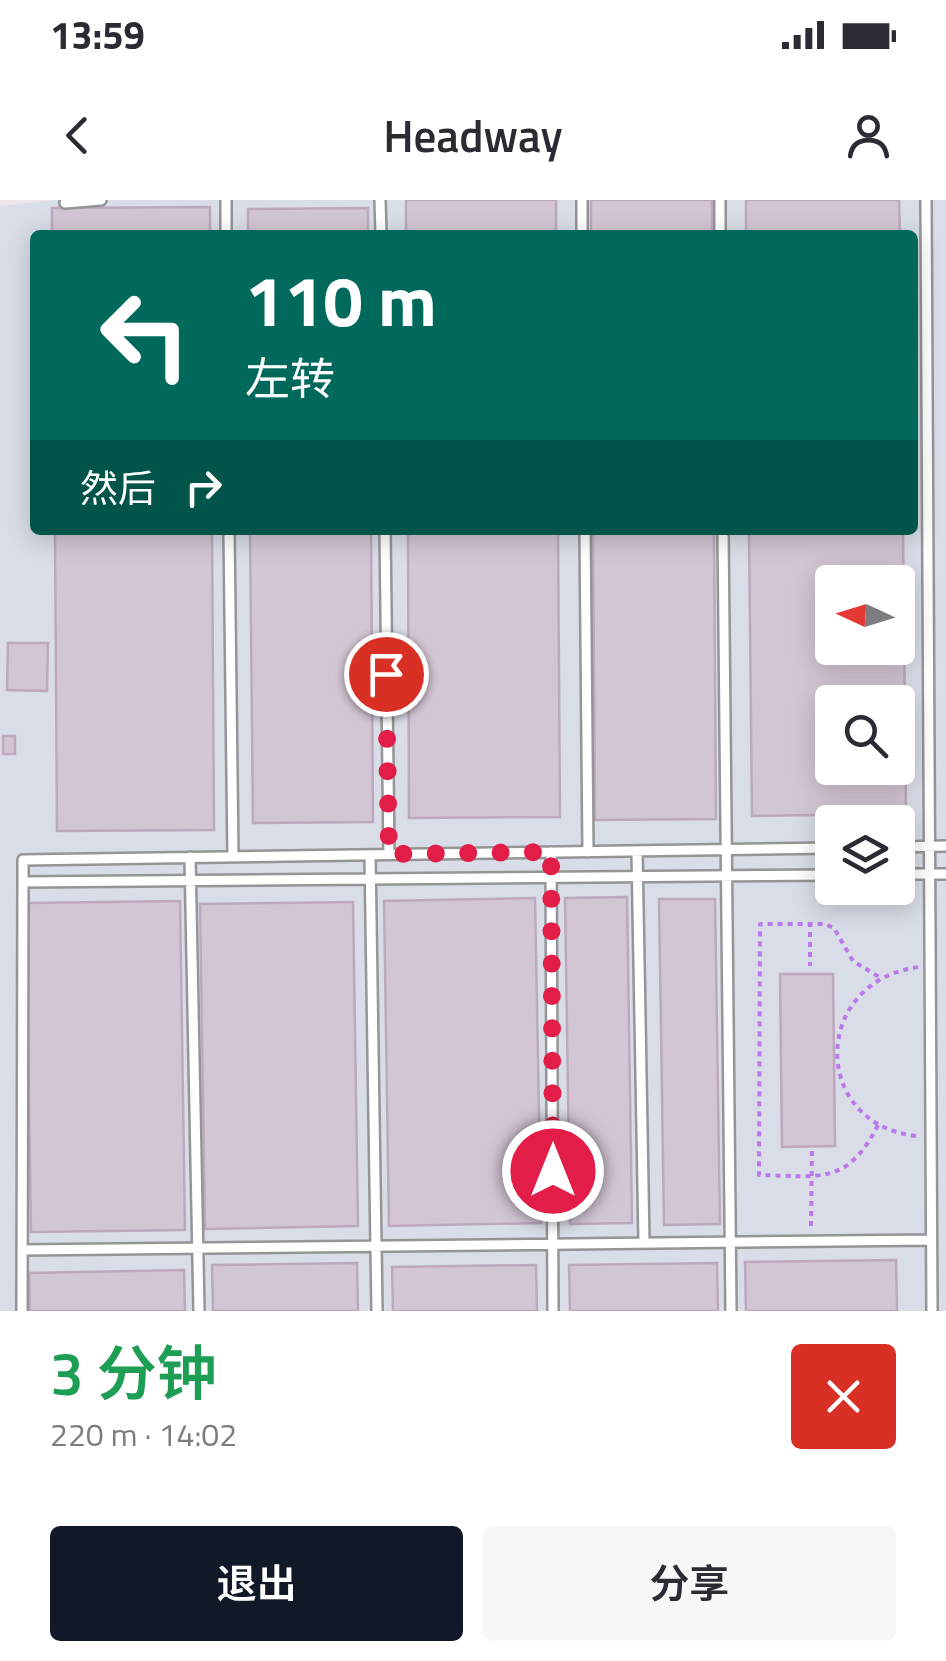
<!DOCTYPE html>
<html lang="zh">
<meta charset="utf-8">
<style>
body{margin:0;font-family:"Titillium Web","Noto Sans SC",sans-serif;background:#f7f7f7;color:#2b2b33;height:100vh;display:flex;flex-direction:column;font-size:38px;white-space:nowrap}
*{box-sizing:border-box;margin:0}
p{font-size:32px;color:#7c7c81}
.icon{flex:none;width:55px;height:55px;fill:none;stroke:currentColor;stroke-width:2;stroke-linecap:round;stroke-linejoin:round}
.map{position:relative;height:1111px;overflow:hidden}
.panel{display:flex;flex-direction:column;background:#fff;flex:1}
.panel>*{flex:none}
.top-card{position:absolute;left:30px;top:30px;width:888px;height:305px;border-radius:10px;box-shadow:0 5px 25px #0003;background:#00695c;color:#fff;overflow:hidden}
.needle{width:65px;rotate:274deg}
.controls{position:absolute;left:815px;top:365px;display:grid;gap:20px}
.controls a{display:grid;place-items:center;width:100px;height:100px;border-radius:10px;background:#fff;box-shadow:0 5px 25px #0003;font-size:50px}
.pin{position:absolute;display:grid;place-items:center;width:85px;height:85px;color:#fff;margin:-42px;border:5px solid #fff;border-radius:50%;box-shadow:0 2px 10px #0007}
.me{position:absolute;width:110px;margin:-55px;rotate:0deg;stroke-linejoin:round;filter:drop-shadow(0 0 8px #0008)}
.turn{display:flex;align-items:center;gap:35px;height:210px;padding:0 50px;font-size:45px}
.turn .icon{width:130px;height:130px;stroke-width:2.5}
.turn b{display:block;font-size:70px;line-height:85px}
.then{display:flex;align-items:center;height:95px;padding:0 50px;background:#0003;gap:20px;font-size:38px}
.round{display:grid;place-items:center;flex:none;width:105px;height:105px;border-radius:10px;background:#f7f7f7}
.headline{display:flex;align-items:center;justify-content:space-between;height:170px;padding:0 50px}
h1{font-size:60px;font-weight:600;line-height:75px;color:#1e9e55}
.button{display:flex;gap:20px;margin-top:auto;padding:20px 50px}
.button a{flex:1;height:115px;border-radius:10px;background:#111827;color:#fff;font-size:40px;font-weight:600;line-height:115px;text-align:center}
.button a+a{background:#f7f7f7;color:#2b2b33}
.status{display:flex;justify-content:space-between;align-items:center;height:70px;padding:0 50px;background:#fff;direction:ltr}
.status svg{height:28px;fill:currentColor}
header{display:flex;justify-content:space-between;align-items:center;height:130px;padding:0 50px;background:#fff;font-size:45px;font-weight:600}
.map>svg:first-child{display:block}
</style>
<div class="status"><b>13:59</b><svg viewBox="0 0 49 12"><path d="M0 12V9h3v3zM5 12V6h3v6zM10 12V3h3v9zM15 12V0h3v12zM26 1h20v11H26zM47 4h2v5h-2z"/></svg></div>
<header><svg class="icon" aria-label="back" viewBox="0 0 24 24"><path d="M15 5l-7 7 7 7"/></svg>Headway<svg class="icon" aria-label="person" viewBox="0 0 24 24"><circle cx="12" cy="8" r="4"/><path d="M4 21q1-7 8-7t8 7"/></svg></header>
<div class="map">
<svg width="946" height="1111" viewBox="0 0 946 1111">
<rect width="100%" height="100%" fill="#eee6ed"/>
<!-- industrial -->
<path fill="#d8dde7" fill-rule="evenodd" d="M55,0H946V1111H0V6ZM35,35H912V330H35ZM832,382H898V448H832ZM832,502H898V568H832ZM832,622H898V688H832Z"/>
<!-- building -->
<path fill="#d3c6d4" stroke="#bda9be" stroke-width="2.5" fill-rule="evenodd" d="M406,0H556V35H406Z
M591,0H712V35H591Z
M746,0H899L900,35H746Z
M210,7V35H52V8Z
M368,8V35H248V9Z
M55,330H212L214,630L57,631Z
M250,330H371L373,622L253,623Z
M408,330H558L560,617L409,618Z
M593,330H714L716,619L595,620Z
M749,330H903L906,614L752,616ZM832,382H898V448H832ZM832,502H898V568H832Z
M8,443H48L47,491L7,490Z
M3,536H15V554H3Z
M627,697L632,1023L570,1024L565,698Z
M535,698L541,1023L389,1026L384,701Z
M659,699H715L720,1024L664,1025Z
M180,701L185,1030L31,1032L26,703Z
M353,702L358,1026L205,1029L200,704Z
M780,774H833L835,946L782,947Z
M896,1060L897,1111H746L745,1062Z
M357,1063L358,1111H213L212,1065Z
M717,1063L718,1111H570L569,1065Z
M536,1065L537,1111H393L392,1067Z
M184,1070L185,1111H30L29,1073Z"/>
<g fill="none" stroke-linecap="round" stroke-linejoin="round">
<!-- service casing -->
<g stroke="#959595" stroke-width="14">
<path id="service" d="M226,0V35
M380,0L381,35
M582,0V35
M720,0V35
M926,0L932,1111
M65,3L101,0
M229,330L233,657
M385,330L389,654
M585,330L588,652
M723,330L731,1111
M898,647L946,646
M832,648L23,660V682L832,675
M637,651L644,1042
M551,652L553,1111
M370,655L377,1111
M190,657L199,1111
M898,674H946
M22,1050L931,1040
M22,1111L23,682"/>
</g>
<!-- path -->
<path stroke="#bc79ec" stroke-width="4" stroke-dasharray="5 5" stroke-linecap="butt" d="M810,722V766
M878,925C847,986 820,976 759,975L760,724H825L834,728L853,761L879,777
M916,936C810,924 811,781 919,767
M811,1026L812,950"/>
<!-- service -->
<use href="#service" stroke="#fff" stroke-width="9"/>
</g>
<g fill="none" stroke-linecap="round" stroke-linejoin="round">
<!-- route -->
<path stroke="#e11d48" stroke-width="18" stroke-dasharray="0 32.4" d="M386,474L389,654L551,652L553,971"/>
</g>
</svg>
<div class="controls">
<a><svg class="needle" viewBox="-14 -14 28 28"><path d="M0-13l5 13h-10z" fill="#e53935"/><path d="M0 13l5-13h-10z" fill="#7c7c81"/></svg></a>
<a><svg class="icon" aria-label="search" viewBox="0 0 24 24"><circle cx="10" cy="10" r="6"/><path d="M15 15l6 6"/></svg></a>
<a><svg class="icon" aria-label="layers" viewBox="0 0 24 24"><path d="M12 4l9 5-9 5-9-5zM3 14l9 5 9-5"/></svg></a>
</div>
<div class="pin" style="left:386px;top:474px;background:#d93025"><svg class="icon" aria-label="arrive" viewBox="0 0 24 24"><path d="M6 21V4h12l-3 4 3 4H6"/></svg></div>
<svg class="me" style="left:553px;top:971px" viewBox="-20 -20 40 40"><circle r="17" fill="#e11d48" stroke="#fff" stroke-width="3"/><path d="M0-11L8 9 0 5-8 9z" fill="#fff"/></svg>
<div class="top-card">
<div class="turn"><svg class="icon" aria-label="left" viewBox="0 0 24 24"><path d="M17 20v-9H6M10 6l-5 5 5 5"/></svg><div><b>110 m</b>左转</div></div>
<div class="then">然后<svg class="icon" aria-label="right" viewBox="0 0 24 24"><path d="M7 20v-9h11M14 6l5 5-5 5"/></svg></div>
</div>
</div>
<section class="panel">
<div class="headline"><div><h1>3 分钟</h1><p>220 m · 14:02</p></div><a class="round" style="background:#d93025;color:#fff"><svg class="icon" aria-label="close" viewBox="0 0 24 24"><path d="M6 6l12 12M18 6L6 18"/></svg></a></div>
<div class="button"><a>退出</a><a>分享</a></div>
</section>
